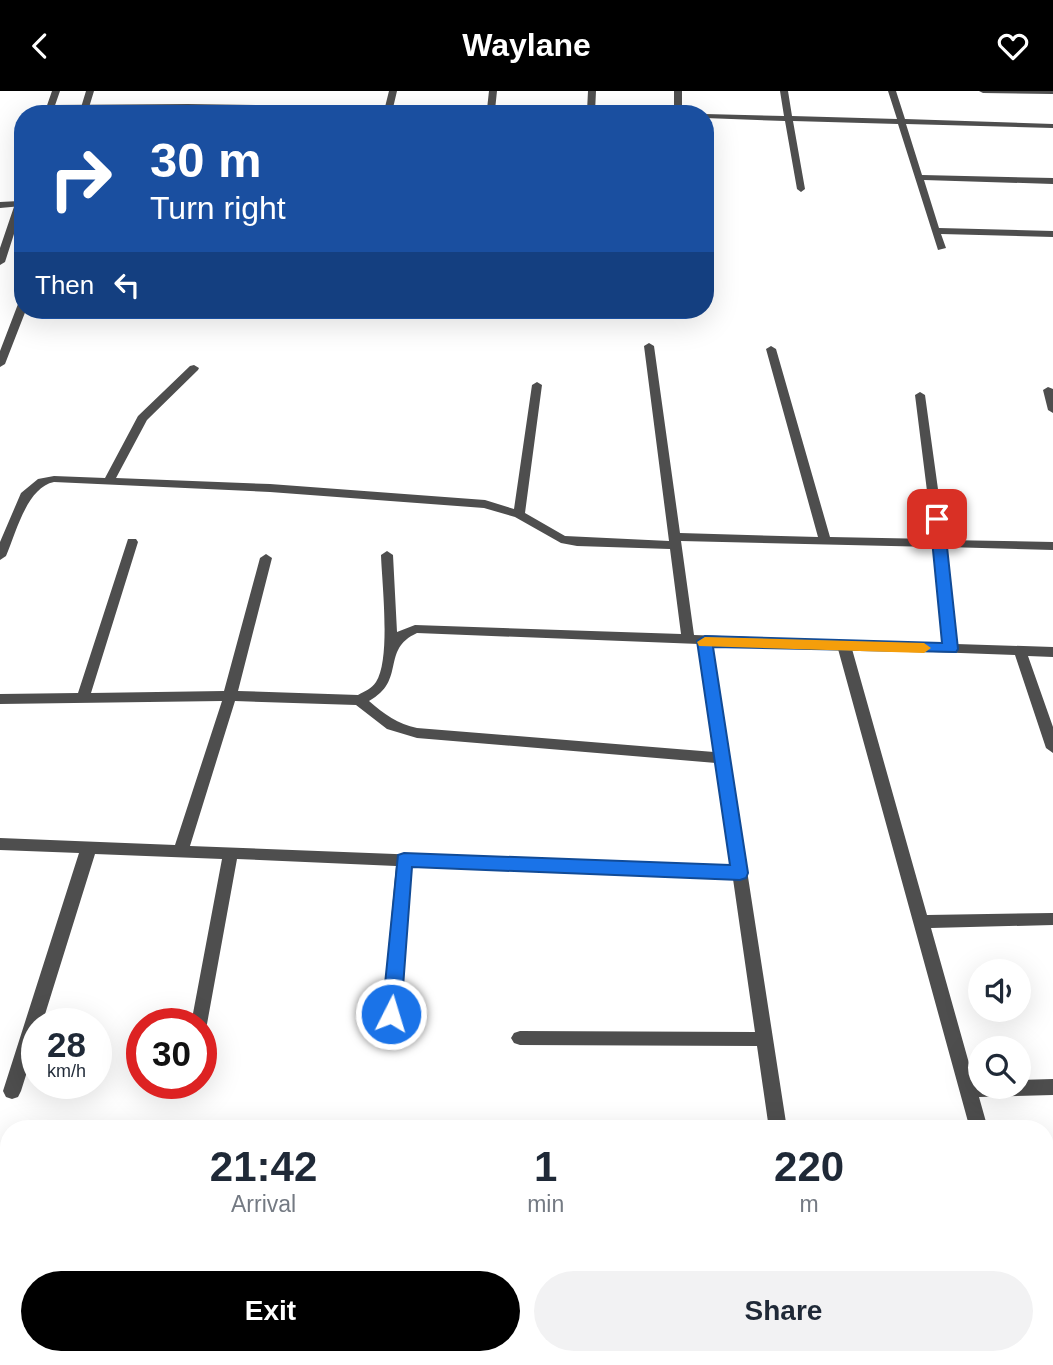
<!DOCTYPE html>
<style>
body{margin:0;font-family:Arial,sans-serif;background:#f2f2f3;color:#1f2937;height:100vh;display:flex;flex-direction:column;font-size:26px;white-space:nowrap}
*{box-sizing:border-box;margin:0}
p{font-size:23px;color:#747a83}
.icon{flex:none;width:38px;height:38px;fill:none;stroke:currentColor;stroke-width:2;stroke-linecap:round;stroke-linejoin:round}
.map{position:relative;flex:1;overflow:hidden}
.panel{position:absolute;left:0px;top:1029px;width:1054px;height:245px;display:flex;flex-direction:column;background:#fff;border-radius:28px 28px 0 0;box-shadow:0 7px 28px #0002}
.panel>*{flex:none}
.guide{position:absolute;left:14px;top:14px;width:700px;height:214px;border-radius:28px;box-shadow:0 7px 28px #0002;background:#1a4fa0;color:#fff;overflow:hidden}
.buttons{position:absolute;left:968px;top:868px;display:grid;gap:14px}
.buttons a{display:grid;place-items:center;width:63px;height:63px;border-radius:50%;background:#fff;box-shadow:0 7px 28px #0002;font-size:35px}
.speed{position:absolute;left:21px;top:917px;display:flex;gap:14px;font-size:35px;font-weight:700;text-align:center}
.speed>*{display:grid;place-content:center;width:91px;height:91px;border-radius:50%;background:#fff;box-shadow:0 7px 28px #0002;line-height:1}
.speed small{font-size:18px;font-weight:400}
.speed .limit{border:10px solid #d22;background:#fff;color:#111}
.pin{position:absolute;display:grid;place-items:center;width:60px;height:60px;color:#fff;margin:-30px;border-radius:14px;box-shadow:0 4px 10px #0006}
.me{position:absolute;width:77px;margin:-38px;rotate:5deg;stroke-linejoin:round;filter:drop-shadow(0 0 5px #0008)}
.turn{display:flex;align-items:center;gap:24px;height:147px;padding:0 21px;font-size:32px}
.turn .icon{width:91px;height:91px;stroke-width:2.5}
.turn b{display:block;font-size:49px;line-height:60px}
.then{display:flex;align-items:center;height:66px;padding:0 21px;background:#0003;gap:14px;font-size:26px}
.eta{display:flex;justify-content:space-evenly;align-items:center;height:119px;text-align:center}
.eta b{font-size:42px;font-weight:700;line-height:49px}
.action{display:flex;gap:14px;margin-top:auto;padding:14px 21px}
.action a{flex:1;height:80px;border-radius:42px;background:#000;color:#fff;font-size:28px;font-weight:700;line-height:80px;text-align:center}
.action a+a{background:#f2f2f3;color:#1f2937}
header{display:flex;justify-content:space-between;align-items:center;height:91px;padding:0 21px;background:#000;color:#fff;font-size:32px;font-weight:700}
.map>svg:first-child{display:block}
</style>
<header><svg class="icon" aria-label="back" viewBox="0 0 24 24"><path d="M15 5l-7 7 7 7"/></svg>Waylane<svg class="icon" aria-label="heart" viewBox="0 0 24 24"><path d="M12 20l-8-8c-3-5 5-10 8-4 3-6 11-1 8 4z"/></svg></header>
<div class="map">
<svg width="1053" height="1274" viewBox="0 0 1053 1274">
<rect width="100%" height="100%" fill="#fff"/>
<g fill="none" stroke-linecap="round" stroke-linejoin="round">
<!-- service -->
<path fill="#4e4e4e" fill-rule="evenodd" d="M19,110L23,112L22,115L0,117V111Z"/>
<!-- minor -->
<path fill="#4e4e4e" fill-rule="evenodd" d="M389,0H397L393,17L487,18L489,0H497L495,19L587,20L588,0H596L595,21L599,23C416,23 233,17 50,18L46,16L50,14L188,13L385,16Z
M674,0H682V23H674Z
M780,0H788L792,25L897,28L888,0H896L905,28L1053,33V37L906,33L922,84L1053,87V93L924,89L939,137L1053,140V146L941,143L946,157L938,159L898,33L793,30L805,98L801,101L797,98L785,30L705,27V23L784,25Z
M979,0H1053V3L983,2Z
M649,252L654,255L680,442L818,446L766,258L771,255L776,258L830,446L933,448L915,304L920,301L925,304L945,449L1053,451V459L946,456L956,553L1053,556V566L1028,565L1053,636V662L1046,657L1015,564L852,558L927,824L1053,822V834L931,837L974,990H980V996H1018V989L1053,988V1004L979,1006L988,1038H970L838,558L712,553L787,1038H769L757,955L520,954L514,952L511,947L514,942L520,940L755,941L733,788L411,775L398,948L395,953L389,955L383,953L380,948L396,775L237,768L207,933L205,938L201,940V933H191L222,768L95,763L42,933H37V949L21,1000L18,1006L12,1008L6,1006L3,1000L79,762L0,759V747L175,754L222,610L0,613V603L78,602L128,448H136L138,451L91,602L224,600L260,467L266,463L272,467L238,600L358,604C365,600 371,598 376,591C391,568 382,493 381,464L387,460L393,464L397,541L415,534L681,543L670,458L577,455L561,452L515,426L484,417L270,401L54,391C27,396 16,442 6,465L0,469V451L21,402L38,388L54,385L105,387L138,325L190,275L194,274L199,277L198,279L147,329L116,387L270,393L485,409L514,418L532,294L537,291L542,294L525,422L565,445L669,450L644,255ZM681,450L934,456L943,553L694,544ZM417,542L699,553L714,661L417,637C398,633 384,623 369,610C407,589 380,559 417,542ZM235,610L356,614L387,638L417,647L716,672L731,776L190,755Z
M1048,296L1053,298V322L1048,319L1043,299Z
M1045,1193H1053V1213H1045Z
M0,1254H9V1265H19L16,1271L0,1274Z
M1045,1256L1049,1258L1053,1274H1034L1032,1265H1045Z
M30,1265H231L235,1267L238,1274H37L33,1272Z
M322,1265H342L340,1274H320Z
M803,1265H823L824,1274H804Z"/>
<!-- tertiary -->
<path fill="#4e4e4e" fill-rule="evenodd" d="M52,0H60L52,23H44Z
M86,0H94L87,23H79Z
M23,98V115L5,171L0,174V157L19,101Z
M23,210V219H26L5,273L0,276V260L18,213Z"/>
</g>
<!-- route -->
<path fill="#1a73e8" stroke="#114b97" stroke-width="2" d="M937,424L944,428L958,558L956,561L713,556L748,782L746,787L740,789L412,776L401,923L398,928L391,931L384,928L382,923L398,764L404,762L730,774L697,550L705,545L942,552L930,428Z"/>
<!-- slow -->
<path fill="#f59e0b" d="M705,546L924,552L931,557L924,562L699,555L697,551Z"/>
</svg>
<div class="buttons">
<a><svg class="icon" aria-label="sound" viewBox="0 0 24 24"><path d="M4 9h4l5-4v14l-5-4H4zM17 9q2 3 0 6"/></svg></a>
<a><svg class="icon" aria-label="search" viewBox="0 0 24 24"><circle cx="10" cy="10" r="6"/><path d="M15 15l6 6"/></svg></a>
</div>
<div class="speed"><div>28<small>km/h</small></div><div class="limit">30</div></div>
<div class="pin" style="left:937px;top:428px;background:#d93025"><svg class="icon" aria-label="arrive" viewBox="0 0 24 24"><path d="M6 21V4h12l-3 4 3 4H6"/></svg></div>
<svg class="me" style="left:391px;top:923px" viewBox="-20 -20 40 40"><circle r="17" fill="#1a73e8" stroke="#fff" stroke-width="3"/><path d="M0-11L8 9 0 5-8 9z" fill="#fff"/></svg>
<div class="guide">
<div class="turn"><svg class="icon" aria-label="right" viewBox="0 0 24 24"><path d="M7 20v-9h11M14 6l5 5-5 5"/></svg><div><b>30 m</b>Turn right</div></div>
<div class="then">Then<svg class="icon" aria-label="left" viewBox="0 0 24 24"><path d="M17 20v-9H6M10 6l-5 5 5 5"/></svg></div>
</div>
<section class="panel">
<div class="eta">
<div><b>21:42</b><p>Arrival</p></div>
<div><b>1</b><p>min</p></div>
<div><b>220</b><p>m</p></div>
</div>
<div class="action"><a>Exit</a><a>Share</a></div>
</section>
</div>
